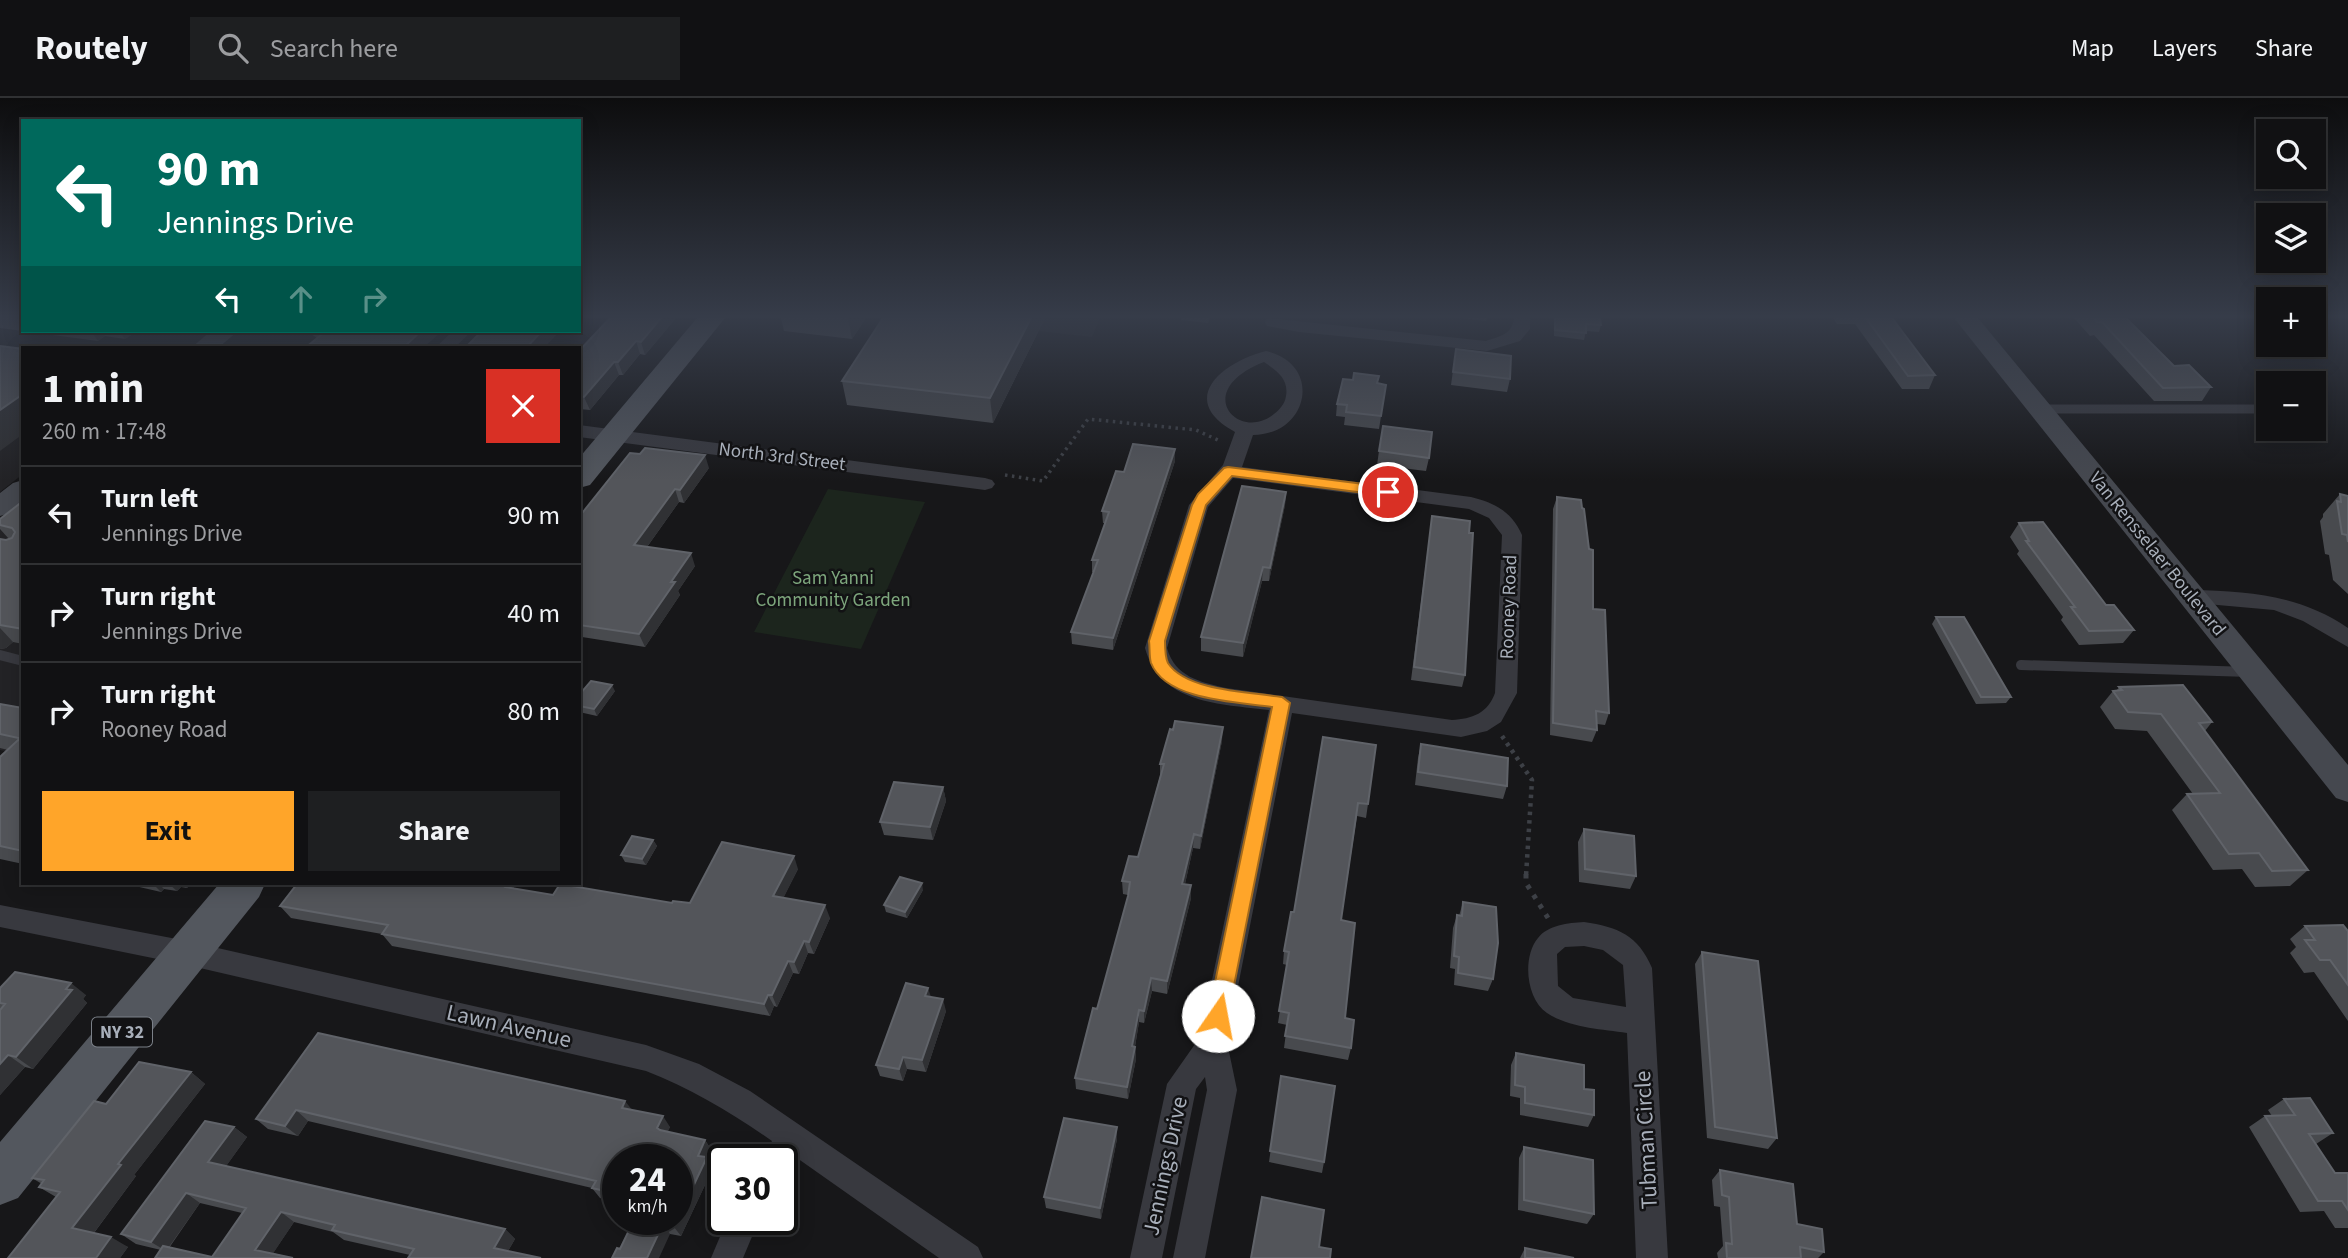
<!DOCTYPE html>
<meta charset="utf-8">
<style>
body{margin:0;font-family:"Source Sans 3",sans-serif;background:#1e1f21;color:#f1f3f6;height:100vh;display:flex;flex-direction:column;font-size:26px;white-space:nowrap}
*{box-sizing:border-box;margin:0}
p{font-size:23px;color:#9c9da0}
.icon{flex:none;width:38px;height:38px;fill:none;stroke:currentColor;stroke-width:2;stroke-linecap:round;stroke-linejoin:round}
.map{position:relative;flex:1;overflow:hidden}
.drawer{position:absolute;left:21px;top:248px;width:560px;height:539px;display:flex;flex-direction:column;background:#111113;border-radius:0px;box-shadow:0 4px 18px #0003,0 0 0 2px #303133}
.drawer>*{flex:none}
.banner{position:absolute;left:21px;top:21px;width:560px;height:214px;border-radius:0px;box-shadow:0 4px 18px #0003,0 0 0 2px #303133;background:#00695c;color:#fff;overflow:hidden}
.fabs{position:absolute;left:2256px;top:21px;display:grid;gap:14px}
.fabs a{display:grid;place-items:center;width:70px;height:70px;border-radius:0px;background:#111113;box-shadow:0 4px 18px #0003,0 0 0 2px #303133;font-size:35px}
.speed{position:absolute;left:602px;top:1046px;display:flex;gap:14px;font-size:35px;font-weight:700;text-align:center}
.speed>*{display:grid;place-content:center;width:91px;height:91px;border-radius:50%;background:#111113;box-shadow:0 4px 18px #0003,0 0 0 2px #303133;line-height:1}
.speed small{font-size:18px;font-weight:400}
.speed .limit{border:4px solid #111;border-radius:10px;background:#fff;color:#111}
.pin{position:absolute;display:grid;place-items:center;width:60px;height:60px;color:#fff;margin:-30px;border:4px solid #fff;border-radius:50%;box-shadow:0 2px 7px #0007}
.me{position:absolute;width:77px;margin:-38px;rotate:12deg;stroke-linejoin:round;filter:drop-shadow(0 0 5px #0008)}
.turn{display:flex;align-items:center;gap:24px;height:147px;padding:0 21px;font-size:32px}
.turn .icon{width:91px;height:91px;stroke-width:2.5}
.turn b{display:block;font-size:49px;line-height:60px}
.lanes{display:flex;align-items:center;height:66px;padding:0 21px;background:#0003;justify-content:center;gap:35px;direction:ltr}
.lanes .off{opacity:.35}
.round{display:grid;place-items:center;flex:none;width:74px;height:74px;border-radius:0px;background:#1e1f21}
.summary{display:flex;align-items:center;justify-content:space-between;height:119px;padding:0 21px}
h1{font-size:42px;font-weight:700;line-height:52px}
.action{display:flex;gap:14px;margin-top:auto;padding:14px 21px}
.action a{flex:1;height:80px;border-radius:0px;background:#ffa529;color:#111;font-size:28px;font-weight:700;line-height:80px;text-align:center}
.action a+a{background:#1e1f21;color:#f1f3f6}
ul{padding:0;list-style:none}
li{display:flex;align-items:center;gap:21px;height:98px;padding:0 21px;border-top:2px solid #303133}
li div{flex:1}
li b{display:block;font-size:26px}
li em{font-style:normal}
header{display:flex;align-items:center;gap:42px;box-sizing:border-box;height:98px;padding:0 35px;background:#111113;border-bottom:2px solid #303133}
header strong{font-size:33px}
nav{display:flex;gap:38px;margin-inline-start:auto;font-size:24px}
.search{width:490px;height:63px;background:#1e1f21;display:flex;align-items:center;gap:18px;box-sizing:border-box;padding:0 24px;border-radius:0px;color:#9c9da0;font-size:26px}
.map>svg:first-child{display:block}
</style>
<header>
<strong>Routely</strong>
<div class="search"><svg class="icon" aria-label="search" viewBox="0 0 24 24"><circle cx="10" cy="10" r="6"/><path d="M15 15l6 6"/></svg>Search here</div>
<nav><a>Map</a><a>Layers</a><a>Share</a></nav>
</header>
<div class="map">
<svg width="2348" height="1160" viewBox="0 0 2348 1160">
<rect width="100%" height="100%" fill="#171719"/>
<!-- built -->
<path fill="#232326" d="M924,220H1100L1092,239Z
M0,256L23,259V376L0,394Z
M23,409V657L0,652V427Z"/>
<!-- green -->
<path fill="#1c251d" d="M828,391L925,404L861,551L754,534Z"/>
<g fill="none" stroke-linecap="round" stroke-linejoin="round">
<!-- path-far2 -->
<path stroke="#3d4046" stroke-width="3.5" stroke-dasharray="2.5 4.5" stroke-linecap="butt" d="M1005,377L1043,383L1088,321L1196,332L1220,343"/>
<!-- path-far1 -->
<path stroke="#3d4046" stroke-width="4.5" stroke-dasharray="3.5 5" stroke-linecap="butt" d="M1502,638L1532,682L1526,778"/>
<!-- path -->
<path stroke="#3d4046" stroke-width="5" stroke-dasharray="4.5 7" stroke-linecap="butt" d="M1526,776V785L1548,820"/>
<!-- lane-far1 -->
<path stroke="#38393f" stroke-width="9" d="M2042,311H2258"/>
<!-- lane -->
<path stroke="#38393f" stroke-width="10" d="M0,557L23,563
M2021,567L2250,574"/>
<!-- street -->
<path fill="#38393f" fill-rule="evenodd" d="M1267,220L1486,243C1500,238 1512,237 1514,220H1530V231L1520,243L1487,253L1299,234L1267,228L1265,224Z
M453,233H472L454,250H435Z
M1266,253C1324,267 1308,337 1253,337L1242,369L1471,399C1495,405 1512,414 1522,437L1517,595L1501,624L1487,633L1461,639L1292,615L1227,944L1237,992L1205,1160H1173L1207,992L1205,979L1196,991L1162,1160H1130L1167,986L1200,939L1269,612C1221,606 1160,606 1145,550L1189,407L1223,367L1235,334C1176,302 1222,264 1266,253ZM1264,264C1277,273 1289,281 1286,298C1285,306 1279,312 1274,316C1239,345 1190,293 1264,264ZM1233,380L1469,411L1489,420L1502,437L1495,595C1488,615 1472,621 1452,622L1226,590C1200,584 1175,579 1167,550L1208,409Z
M579,327L985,380L992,382L995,386L992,390L985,392L579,339Z
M2192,492C2248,493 2300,497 2348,530V549L2303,523L2274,512L2184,504L2181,499L2184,494Z
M0,807L187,843L646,947L699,966L750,993L978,1149L983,1160H939L797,1060L788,1073L782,1075V1062H762L772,1043C732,1015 692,991 646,973L187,867L0,829Z
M1584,824C1618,829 1638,837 1652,870L1668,1160H1636L1627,935C1601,931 1570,930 1547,915C1526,901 1522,859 1538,840C1548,827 1568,825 1584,824ZM1584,848L1603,852L1623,867L1626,909L1573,900L1558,888L1557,856L1565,849Z
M727,1122H759L743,1160H711Z"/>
<!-- secondary -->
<path fill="#45484f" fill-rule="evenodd" d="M1954,220H1978L2348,667V704L2336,700Z
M211,233H238L218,250H191Z
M23,382V405L10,415L0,418V395L13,385Z"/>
<!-- primary -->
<path fill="#53575e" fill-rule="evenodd" d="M697,220H725L590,387L579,390V360Z
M219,786H265L259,799L18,1100L0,1107V1044Z"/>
</g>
<!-- wall -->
<path fill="#484a4e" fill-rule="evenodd" d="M0,220H23V233H137L125,241L105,238L98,243L0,230Z
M676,220L645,257L640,256L623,277H619L590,312L579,311V253Z
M781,220H866L852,241L784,233Z
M883,220H1045L993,325L847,307L842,283Z
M1181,220H1210L1208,225L1181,222Z
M1460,220H1487L1486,223Z
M1554,220H1600L1601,227L1599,234L1586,233L1584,242L1554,238Z
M1833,220H1892L1935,277L1929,291H1902L1855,226H1837Z
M2074,220H2126L2174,268L2211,289L2202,303H2154L2094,237L2090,238Z
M307,233H442L317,240Z
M1456,251L1510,281L1507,294L1451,287Z
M1378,285L1386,287L1379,331L1344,327L1345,319L1336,318L1337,306Z
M1175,351V363L1113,552L1072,546L1071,534L1094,474H1092V462L1105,425H1103L1102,413L1124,374Z
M1379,353L1429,360L1426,373L1377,367Z
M709,370L684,405L679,404L647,449L695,468L678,493L680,497L645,549L582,539L579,543V419Z
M1286,394L1285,407L1269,483H1262L1243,559L1201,553V539Z
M2340,396L2348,398V496L2333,482L2329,457L2325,456L2320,423L2323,419V416Z
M1557,399L1593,511L1609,615L1605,627L1597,626V632L1592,644L1550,637L1553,411Z
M23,403V546L13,544L6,550L0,551V441L6,442L9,441L0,431V421Z
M1432,418L1465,577L1462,589L1411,582Z
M2019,425L2106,507L2134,532L2123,545L2079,547L2061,522L2063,519L2017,456L2019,453L2010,439Z
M1936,519L2011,599L2006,605L1976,606L1932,526Z
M2119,589L2212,624L2205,633L2308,772L2290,788L2255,789L2242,771L2213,772L2172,712L2187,696H2193L2147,633L2115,631L2100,609L2113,593L2117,592Z
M615,593L597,618L579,614V597Z
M0,606L23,610V766L0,761V659L8,652L0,650Z
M1323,639L1368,706L1366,720L1357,718L1341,822L1345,920L1351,950L1348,962L1284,950L1287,927L1278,925L1287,867L1283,866L1284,853L1294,814Z
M1222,643L1200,751L1193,750L1185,786L1191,800L1167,896L1152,893L1144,925L1139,924L1135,949L1136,961L1128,1001L1076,991L1075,980L1097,911L1128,797L1123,796L1122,783L1138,759L1160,678V666Z
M1421,646L1507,688L1503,701L1415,687L1418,660Z
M943,689L946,703L933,742L884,737L880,724Z
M1584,731L1636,778L1630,791L1579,784L1578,744Z
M653,742L657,748L646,767L625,764L621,757Z
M798,771L783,800L830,820L814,856L808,855L799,876L793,875L777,909L774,908L770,918L392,848L382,836L291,820L280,808L511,786L514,790L553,797L672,805H690Z
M132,786H191L187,790L181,789L177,793L164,791L161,794L135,788Z
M923,792L907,820L886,814L884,807Z
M1463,804L1493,881L1488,893L1454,887L1455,871L1450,870L1453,830L1457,817L1459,818Z
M2305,828L2348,833V923L2314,874L2304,875L2290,855L2296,849L2290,841Z
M1702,854L1777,1040L1768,1051L1707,1040L1695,866Z
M0,890L86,897L83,901L87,905L33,971L25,969L0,997Z
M931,899L946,913L926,974L907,971L903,983L880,978L876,967Z
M318,935L632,1012L670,1029L667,1034L705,1042L712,1053L708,1061L713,1070L681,1138L670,1136L620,1151L634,1122H677L618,1062V1104L600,1100L592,1090L308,1023L298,1038L268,1031L256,1021Z
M1516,955L1584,991L1594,1017L1588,1029L1520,1017V1000L1510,998L1511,967Z
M191,974L205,986L134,1077L136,1078L94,1135L128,1149L120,1160L56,1099L39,1089L42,1086L32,1080L106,1006Z
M1281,978L1324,1064L1322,1075L1269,1064Z
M2284,1001L2333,1035L2316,1046L2335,1075H2348V1130H2335L2324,1113L2300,1114L2249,1029L2265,1018H2272L2268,1012Z
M234,1029L247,1039L226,1068L505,1131L515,1141L508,1153L410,1157L344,1142L333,1134L294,1124L273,1155L293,1160H155L161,1152L136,1146L121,1136ZM200,1105L242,1115L212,1159L169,1150Z
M1117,1029V1041L1101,1121L1046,1110L1044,1099Z
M1524,1049L1594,1116L1587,1126L1518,1112L1519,1060Z
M1720,1072L1797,1126L1824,1154L1818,1160H1718L1717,1155L1723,1148L1720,1109L1714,1108L1712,1082Z
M1525,1150L1574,1160H1520Z"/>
<!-- shaded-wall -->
<path fill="#303134" d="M661,220H676L645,257L641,244Z
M848,220H866L852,241Z
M1031,220H1045L993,325L990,300Z
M91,233H101L105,238L98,243Z
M119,233H137L125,241Z
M421,233H442L423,250H403Z
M542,233H560L544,250H526Z
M636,243L640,256L623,277L618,264Z
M614,264L619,277L590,312L584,299Z
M23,296V336L0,353V312Z
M1175,351V363L1113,552V540Z
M705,357L709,370L684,405L680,392Z
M675,391L679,404L639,460L634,447Z
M1286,394L1285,407L1269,483L1270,470Z
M691,455L695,468L678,493L680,497L645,549L639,536L671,484Z
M1263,469L1262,483L1243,559V545Z
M0,530L13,544L6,550L0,551Z
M612,587L615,593L597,618L594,611Z
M1223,629L1222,643L1200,751L1201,738Z
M943,689L946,703L933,742L930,729Z
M1194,736L1193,750L1182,799V786Z
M653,742L657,748L646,767L642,761Z
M794,758L798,771L778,811L773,798Z
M922,785L923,792L907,820L905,814Z
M153,786H159L164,791L161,794Z
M169,786H178L181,789L177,793Z
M183,786H191L187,790Z
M506,786H511L517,794L505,789Z
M1191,787V800L1167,896V883Z
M825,807L830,820L814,856L809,844Z
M804,843L808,855L799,876L794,864Z
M788,863L793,875L777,909L772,897Z
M1151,880L1152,893L1144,925V913Z
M71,885L86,897L83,901L87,905L33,971L16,959Z
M928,890L932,902L925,898Z
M768,897L774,908L770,918L764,906Z
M943,901L946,913L926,974L922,962Z
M1139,912V924L1133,960L1132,948Z
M1135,949L1136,961L1128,1001L1127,989Z
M8,957L25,969L0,997V966Z
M903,959L907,971L903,983L899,971Z
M191,974L205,986L134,1077L136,1078L90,1140L72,1130L118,1066Z
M625,1003L633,1013L622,1010Z
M296,1012L308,1023L298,1038L285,1028Z
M663,1018L670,1029L664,1041L657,1030Z
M234,1029L247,1039L222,1074L208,1064Z
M1117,1029V1041L1101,1121L1100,1110Z
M705,1042L712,1053L708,1061L713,1070L681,1138L674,1129L698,1058Z
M186,1095L200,1105L166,1153L151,1144Z
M281,1114L294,1124L270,1160L255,1152Z
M663,1126L670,1136L659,1160H647Z
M505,1131L515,1141L504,1160L494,1150Z
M111,1139L128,1149L120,1160H96Z"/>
<!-- building -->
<path fill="#53555a" stroke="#606369" stroke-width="2" d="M610,220H661L641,244L636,243L618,264H614L584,299L579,298V253Z
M883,220H1031L990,300L842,283Z
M1555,220H1600L1601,227L1586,226V235L1555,232Z
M1866,220H1892L1935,277L1908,278Z
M2094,220H2126L2174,268L2189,267L2211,289L2163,290L2102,224H2097Z
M316,233H421L403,250H305L321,237Z
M482,233H542L526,250H465Z
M0,248L23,251V296L0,312Z
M1456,251L1511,258L1510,281L1453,274Z
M1354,275L1379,278L1377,285L1386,287L1381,318L1346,314L1347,307L1337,306L1343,281L1353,282Z
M1383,328L1432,334L1429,360L1379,353Z
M1133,346L1175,351L1113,540L1071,534L1098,462H1092L1109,414L1102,413L1116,373L1124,374Z
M645,350L705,357L680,392L675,391L634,447L691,455L671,484H675L639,536L579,527V419L630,355L640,356Z
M1242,388L1286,394L1270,470L1263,469L1243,545L1201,539Z
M2340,396L2348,398V444L2347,437L2342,436L2337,403L2341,404Z
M1557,399L1581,402L1582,410L1584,411L1589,451L1593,452V511L1605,512L1609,615L1596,613L1597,632L1553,625Z
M23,403V531L0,527V441L6,442L12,440L15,434L12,430L0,427V421Z
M1432,418L1470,423L1469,435H1473L1465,577L1414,569Z
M2043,424L2106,507H2114L2134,532L2089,533L2071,509H2075L2026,443H2029L2019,425Z
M1936,519H1964L2011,599H1981Z
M591,583L612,587L594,611L579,608V597Z
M2183,587L2212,624L2199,625L2308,772L2272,773L2259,755L2229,756L2187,696L2220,695L2161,616L2128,614L2113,593L2122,592L2119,589Z
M0,606L23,610V641L0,636Z
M1175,623L1223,629L1201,738L1194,736L1182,786L1191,787L1167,883L1151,880L1144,913L1139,912L1132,948L1135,949L1127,989L1075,980L1093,910L1097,911L1128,798L1130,784L1122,783L1129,758L1138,759L1164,666H1160L1170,631L1173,632Z
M1323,639L1376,647L1368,706L1358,705L1341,822L1355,825L1345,920L1354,922L1351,950L1285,938L1289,915L1279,913L1289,854L1284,853L1291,814H1294Z
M18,642L23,643V753L0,748V659Z
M1421,646L1508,660L1507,688L1418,674Z
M894,684L943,689L930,729L880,724Z
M1584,731L1634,738L1636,778L1585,771Z
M632,738L653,742L642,761L621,757Z
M722,744L794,758L773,798L825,807L809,844L804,843L794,864L788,863L772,897H768L764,906L382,836L388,827L280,808L297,786H506L505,789L553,797L560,786L672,805L673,803L690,805Z
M900,779L922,785L905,814L884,807Z
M1463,804L1496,809L1498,845L1493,881L1458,875L1459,859L1454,858L1457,817L1462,818Z
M2343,827L2348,833V887L2330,862H2320L2305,842H2315L2305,828Z
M1702,854L1758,863L1777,1040L1715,1029Z
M15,874L71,885L66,891L72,892L16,959L8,957L0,966V912L5,906L0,905V890Z
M906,885L928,890L925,898L943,901L922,962L903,959L899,971L876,967Z
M318,935L625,1003L622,1010L663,1018L657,1030L660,1032L705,1042L698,1058L707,1059L674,1129L663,1126L647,1160H612L617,1150L620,1151L634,1122H677V1062H618V1096L592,1090L596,1083L296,1012L285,1028L256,1021Z
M1516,955L1584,967V991L1594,992V1017L1525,1005V989L1515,987Z
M139,964L191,974L118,1066L121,1067L72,1130L111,1139L96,1160H8L60,1094L39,1089L44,1082L32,1080L94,1003L106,1006Z
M1281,978L1335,988L1324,1064L1270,1053Z
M2310,1000L2333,1035L2309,1036L2335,1075H2348V1112L2342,1103H2318L2265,1018L2295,1017L2284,1001Z
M1064,1020L1117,1029L1100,1110L1044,1099Z
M205,1023L234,1029L208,1064L505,1131L494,1150L541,1160H408L414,1151L332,1132L335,1127L281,1114L255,1152L293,1160H155L163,1148L212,1159L246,1110L186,1095L151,1144L121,1136Z
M1524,1049L1593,1062L1594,1116L1524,1102Z
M1720,1072L1793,1086L1797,1126L1822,1131L1824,1154L1800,1149L1801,1160H1727L1726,1145L1732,1146L1729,1099L1722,1097Z
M1262,1099L1324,1112L1319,1149L1331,1151L1330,1160H1251Z
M1525,1150L1574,1160H1525Z"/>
<!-- sky -->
<linearGradient id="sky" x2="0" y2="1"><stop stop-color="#0d0d0e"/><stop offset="0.57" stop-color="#363c49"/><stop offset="1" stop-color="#363c49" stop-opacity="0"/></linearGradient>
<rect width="2348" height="383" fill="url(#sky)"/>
<!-- route -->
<path fill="#ffa529" stroke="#a66b1b" stroke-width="2" d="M1228,369L1388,389L1395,394L1388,398L1232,378L1206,407L1165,543C1165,550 1165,559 1168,565C1186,593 1250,594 1282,599L1290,605L1228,918L1225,924L1218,927L1211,924L1208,918L1272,609C1239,604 1166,603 1151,565C1149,559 1150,550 1149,543L1192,407L1198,396L1224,370Z"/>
<g text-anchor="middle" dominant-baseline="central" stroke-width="5" stroke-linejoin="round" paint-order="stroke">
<!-- shield labels -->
<rect fill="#121214" stroke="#7b8088" stroke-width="2" x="92" y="919.5" width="60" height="29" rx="5"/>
<g font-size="18" font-weight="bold" fill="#a8afba">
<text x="122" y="934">NY 32</text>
</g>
<!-- street labels -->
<g font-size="19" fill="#a8afba" stroke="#121214">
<text transform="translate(782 359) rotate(7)">North 3rd Street</text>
<text transform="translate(2157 456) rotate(51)">Van Rensselaer Boulevard</text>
<text transform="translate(1509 509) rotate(-88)">Rooney Road</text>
</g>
<!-- park labels -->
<g font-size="19" fill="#7ea77d" stroke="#121214">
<text x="833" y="480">Sam Yanni<tspan x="833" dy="22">Community Garden</tspan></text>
</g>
<!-- near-street labels -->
<g font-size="23" fill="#a8afba" stroke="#121214">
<text transform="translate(509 928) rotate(13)">Lawn Avenue</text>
<text transform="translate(1646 1042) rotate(-93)">Tubman Circle</text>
<text transform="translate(1165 1068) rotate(-78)">Jennings Drive</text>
</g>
</g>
</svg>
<div class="fabs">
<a><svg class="icon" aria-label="search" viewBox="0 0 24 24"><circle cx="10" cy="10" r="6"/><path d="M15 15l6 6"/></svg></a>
<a><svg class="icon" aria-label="layers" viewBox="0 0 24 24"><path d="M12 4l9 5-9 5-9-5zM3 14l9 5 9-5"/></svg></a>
<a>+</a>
<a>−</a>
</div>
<div class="speed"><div>24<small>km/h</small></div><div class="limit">30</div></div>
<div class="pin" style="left:1388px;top:394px;background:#d93025"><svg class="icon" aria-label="arrive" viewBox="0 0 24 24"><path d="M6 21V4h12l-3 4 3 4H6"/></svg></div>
<svg class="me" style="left:1218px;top:918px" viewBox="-20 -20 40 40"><circle r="19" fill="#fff"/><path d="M0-13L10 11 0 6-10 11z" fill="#ffa529"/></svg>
<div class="banner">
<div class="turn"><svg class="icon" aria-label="left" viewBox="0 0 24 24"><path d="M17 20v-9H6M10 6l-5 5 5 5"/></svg><div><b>90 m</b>Jennings Drive</div></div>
<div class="lanes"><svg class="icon" aria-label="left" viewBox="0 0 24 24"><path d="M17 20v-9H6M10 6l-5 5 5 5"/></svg><svg class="icon off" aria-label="ahead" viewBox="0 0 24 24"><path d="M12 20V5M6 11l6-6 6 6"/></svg><svg class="icon off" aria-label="right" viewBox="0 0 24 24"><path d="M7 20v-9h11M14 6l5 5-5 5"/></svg></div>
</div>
<section class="drawer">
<div class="summary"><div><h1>1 min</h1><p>260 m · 17:48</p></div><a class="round" style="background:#d93025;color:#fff"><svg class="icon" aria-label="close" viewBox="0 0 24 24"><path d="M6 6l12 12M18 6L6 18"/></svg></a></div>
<ul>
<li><svg class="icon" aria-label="left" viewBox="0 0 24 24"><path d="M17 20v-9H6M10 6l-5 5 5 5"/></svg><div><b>Turn left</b><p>Jennings Drive</p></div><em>90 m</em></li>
<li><svg class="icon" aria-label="right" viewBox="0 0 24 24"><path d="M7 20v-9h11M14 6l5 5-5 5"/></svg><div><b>Turn right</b><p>Jennings Drive</p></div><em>40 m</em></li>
<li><svg class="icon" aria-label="right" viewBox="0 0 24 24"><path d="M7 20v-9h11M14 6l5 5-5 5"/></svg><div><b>Turn right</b><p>Rooney Road</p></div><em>80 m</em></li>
</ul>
<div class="action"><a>Exit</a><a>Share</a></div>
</section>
</div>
